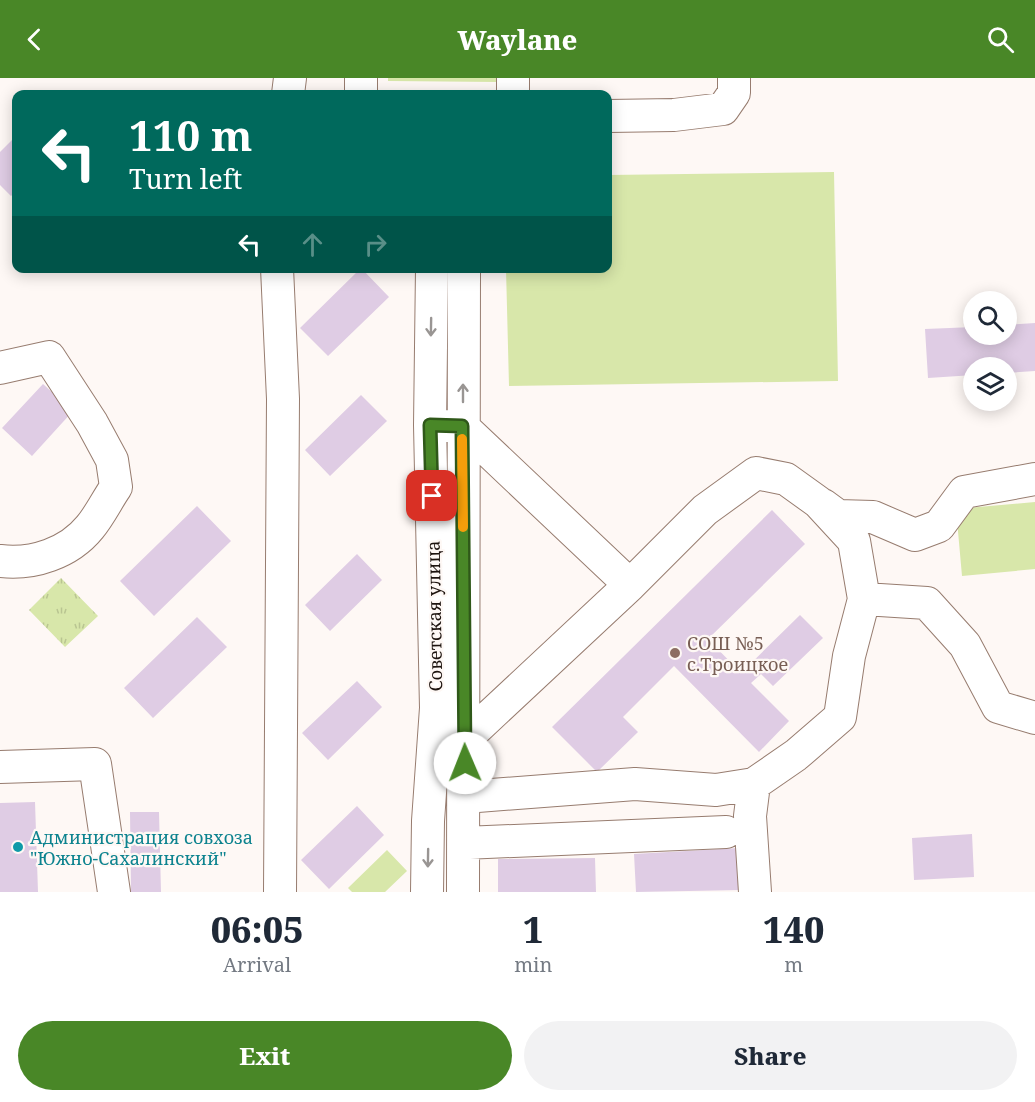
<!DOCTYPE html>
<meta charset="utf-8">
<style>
body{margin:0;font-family:"Noto Serif",serif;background:#f2f2f3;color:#1f2937;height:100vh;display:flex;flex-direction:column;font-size:22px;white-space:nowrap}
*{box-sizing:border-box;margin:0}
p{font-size:20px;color:#747a83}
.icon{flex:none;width:33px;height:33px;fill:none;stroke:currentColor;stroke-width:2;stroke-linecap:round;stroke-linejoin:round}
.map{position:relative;height:814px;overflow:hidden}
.sheet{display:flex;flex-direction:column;background:#fff;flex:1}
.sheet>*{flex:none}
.top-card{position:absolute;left:12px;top:12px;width:600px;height:183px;border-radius:12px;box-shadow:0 3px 15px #0003;background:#00695c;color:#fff;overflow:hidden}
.controls{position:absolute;left:963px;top:213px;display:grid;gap:12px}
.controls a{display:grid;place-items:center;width:54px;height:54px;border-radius:50%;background:#fff;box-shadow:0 3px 15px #0003;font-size:30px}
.pin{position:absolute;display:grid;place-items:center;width:51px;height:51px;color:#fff;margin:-26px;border-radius:12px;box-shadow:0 3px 9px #0006}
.me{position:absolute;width:66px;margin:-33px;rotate:359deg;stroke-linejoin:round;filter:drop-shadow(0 0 4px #0008)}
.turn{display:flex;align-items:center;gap:21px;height:126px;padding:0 18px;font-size:27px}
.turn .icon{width:78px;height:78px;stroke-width:2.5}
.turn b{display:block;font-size:42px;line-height:51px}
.lanes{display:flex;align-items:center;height:57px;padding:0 18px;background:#0003;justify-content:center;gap:30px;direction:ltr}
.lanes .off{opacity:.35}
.eta{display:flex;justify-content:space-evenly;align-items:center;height:102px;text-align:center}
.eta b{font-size:36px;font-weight:800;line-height:42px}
.cta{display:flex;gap:12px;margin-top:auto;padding:12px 18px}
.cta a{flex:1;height:69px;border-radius:36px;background:#498727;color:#fff;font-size:24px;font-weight:800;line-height:69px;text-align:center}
.cta a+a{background:#f2f2f3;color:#1f2937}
header{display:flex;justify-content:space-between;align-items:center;height:78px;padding:0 18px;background:#498727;color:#fff;font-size:27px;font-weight:800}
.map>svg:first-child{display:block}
</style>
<header><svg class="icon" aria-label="back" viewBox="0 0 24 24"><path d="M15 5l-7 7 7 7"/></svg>Waylane<svg class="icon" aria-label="search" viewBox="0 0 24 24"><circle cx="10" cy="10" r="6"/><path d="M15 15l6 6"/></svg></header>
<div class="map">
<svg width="1035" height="814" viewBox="0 0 1035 814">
<defs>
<pattern id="grass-tufts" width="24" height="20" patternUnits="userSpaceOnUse" patternTransform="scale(1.5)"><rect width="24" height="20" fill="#d8e7aa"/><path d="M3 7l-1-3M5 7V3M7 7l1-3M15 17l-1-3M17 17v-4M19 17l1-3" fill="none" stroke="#b9c591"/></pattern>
</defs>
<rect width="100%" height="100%" fill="#fef8f5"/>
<!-- grass -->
<path fill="url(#grass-tufts)" d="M388,0H496V4L388,3Z
M61,500L98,538L65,569L29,532Z"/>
<!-- pitch -->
<path fill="#d8e7aa" d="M834,94L838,303L509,308L506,191L608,190V97Z
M1035,424V491L962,498L956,431Z
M387,772L407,793L385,814H352L348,810Z"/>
<!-- building -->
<path fill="#dfcce4" d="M16,58V113L11,118L0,107V74Z
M361,190L389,219L328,278L300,250Z
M1035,245V293L1006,295V290H974V297L928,300L925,251L974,249V256H1006V247Z
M43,306L73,333L32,378L2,350Z
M361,317L387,343L330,398L305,372Z
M197,428L231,463L154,538L120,503Z
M772,432L805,466L708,561L741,595L800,537L823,560L773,608L761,596L751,605L789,643L759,674L674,588L623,639L638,654L597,694L552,649Z
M357,476L382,502L330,553L305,527Z
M197,539L227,569L153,640L124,610Z
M357,603L382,629L328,682L302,655Z
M35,724L38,814H0V725Z
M357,728L384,757L329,811L301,782Z
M130,734H159L161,814H131Z
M972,756L974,799L914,802L912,760Z
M738,770L741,812L636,814L634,776Z
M595,780L596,814H498V781Z"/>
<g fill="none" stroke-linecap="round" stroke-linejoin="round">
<!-- minor casing -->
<g stroke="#977c6f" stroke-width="34">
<path id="minor" d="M361,0V16
M513,0V16
M288,16L290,0
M608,38L674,37L723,31L734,15V0
M277,190L283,321L280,814
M0,290L49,279L92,345L112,382L116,409C107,422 100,437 90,449C69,475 33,487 0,483
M448,348H462L630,507
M823,427L838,438L873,439L915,457L939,448L964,414L1035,401
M864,521L927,525L965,567L998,629L1035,640
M464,662L630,507L705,432L756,395L786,401L818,424L854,463L864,521L849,578L840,639L796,677L754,706
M0,689L95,686L114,814
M465,719L635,706L716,712L754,706L750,738L755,814
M464,765L726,754
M427,814L428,743L436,630L430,347L432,190
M463,814L464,190"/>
</g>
<!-- minor -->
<use href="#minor" stroke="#fff" stroke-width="32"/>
</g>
<!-- one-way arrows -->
<defs><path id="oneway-shaft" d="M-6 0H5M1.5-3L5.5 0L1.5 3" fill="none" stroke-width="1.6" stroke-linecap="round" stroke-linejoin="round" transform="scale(1.5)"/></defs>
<g stroke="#999593">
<use href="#oneway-shaft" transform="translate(431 249) rotate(91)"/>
<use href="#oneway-shaft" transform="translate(463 315) rotate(-90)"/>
<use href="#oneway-shaft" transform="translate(428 780) rotate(91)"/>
</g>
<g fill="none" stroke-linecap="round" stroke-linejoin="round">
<!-- route casing -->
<g stroke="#2f5819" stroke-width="15">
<path id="route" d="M432,418L430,347L462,348L465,685"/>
</g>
<!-- route -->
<use href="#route" stroke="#498727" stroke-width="10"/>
<!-- slow -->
<path stroke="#f59e0b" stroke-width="10" d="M462,361L463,449"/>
</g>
<!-- markers -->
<circle fill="#8d6e63" stroke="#fef8f5" stroke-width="2" cx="675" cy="575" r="6"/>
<circle fill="#0f9aa8" stroke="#fef8f5" stroke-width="2" cx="18" cy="769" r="6"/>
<g text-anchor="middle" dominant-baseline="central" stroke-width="4.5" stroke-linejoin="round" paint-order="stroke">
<!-- street labels -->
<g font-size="18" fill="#1d130e" stroke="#fef8f5">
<text transform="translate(434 538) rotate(-91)">Советская улица</text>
</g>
<!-- education labels -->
<g font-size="18" fill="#785e54" stroke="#fef8f5" text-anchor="start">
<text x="687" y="565">СОШ №5<tspan x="687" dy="21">с.Троицкое</tspan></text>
</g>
<!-- culture labels -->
<g font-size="18" fill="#0d838f" stroke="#fef8f5" text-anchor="start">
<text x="30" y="759">Администрация совхоза<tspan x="30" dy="21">"Южно-Сахалинский"</tspan></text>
</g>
</g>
</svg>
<div class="controls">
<a><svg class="icon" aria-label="search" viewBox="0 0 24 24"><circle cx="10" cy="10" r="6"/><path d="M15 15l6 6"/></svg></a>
<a><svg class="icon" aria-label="layers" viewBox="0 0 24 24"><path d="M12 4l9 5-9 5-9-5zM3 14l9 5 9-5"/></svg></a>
</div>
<div class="pin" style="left:432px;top:418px;background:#d93025"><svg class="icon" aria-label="arrive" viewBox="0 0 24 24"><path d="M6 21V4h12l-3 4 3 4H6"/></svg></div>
<svg class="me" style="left:465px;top:685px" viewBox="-20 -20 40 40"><circle r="19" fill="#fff"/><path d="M0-13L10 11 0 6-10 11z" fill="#498727"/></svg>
<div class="top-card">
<div class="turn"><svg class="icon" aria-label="left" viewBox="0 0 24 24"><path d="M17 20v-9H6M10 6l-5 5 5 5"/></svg><div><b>110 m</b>Turn left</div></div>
<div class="lanes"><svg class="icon" aria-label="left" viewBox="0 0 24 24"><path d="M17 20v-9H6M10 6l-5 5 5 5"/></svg><svg class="icon off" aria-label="ahead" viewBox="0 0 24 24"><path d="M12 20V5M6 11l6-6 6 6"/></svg><svg class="icon off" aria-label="right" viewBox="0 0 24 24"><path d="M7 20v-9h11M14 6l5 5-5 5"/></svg></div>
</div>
</div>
<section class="sheet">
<div class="eta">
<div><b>06:05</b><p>Arrival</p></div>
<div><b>1</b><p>min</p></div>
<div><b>140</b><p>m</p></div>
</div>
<div class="cta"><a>Exit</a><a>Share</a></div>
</section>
